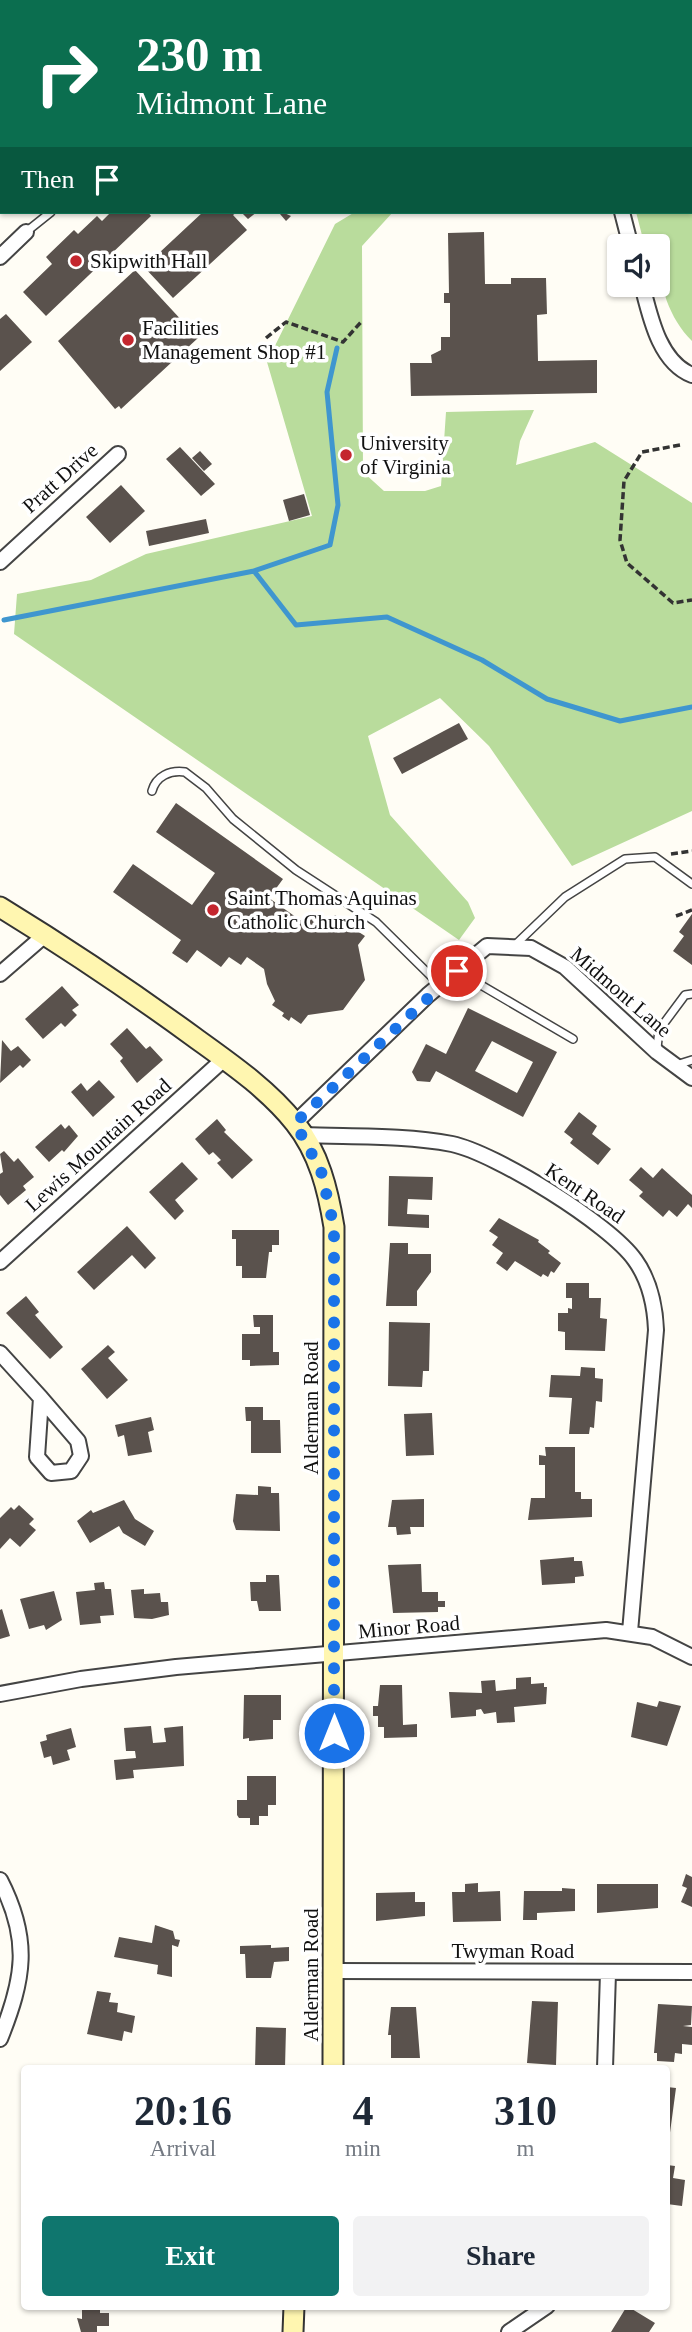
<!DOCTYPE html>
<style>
body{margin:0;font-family:"Times New Roman",serif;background:#f2f2f3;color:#1f2937;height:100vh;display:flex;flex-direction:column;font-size:26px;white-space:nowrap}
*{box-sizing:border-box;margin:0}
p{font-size:23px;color:#747a83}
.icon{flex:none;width:38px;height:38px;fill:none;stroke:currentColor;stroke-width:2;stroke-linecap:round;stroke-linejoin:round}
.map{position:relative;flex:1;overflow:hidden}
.details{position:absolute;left:21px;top:2065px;width:649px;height:245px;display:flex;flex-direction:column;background:#fff;border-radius:7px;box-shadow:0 2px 5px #0004}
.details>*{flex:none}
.banner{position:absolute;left:0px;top:0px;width:693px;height:214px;box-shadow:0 2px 5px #0004;background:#0b6e4f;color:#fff;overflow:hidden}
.buttons{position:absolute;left:607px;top:234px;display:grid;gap:14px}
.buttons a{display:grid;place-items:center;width:63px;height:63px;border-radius:7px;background:#fff;box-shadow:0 2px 5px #0004;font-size:35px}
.pin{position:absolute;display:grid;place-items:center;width:60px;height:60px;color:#fff;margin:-30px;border:4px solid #fff;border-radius:50%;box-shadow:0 2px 7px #0007}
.me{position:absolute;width:77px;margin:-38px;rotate:0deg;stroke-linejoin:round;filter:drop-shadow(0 0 5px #0008)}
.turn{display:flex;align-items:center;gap:24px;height:147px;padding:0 21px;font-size:32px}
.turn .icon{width:91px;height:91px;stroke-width:2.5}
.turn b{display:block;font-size:49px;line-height:60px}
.then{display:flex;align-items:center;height:66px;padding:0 21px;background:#0003;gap:14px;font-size:26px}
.eta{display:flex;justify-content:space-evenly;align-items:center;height:119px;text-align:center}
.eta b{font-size:42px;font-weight:700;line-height:49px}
.primary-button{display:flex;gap:14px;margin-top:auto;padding:14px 21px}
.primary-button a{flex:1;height:80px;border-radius:7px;background:#0f766e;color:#fff;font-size:28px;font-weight:700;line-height:80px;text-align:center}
.primary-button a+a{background:#f2f2f3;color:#1f2937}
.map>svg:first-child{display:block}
</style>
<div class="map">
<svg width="692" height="2332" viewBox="0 0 692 2332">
<rect width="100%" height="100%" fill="#fffdf5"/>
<!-- forest -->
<path fill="#b9dc9c" d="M266,0H494L266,2Z
M628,0H692V341C667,316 658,281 658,247H645L636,212H691V2Z
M355,212H393L362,246L363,472L384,491H425L441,486L446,412L534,410L520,441L516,465L595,442L692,503V811L572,866L489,746L440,698L368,736L390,815L468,902L475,918L459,940L14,634L17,594L91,580L146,554L312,516L267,362L335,224Z"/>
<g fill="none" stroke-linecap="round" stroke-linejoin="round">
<!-- stream -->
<path stroke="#3f96cf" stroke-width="5" d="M254,571L296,625L387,617L482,660L547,699L620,721L692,707
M4,620L254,571L330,545L338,505L327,392L337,348"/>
</g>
<!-- building -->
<path fill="#5a524d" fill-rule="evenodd" d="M111,212H148L151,216L46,316L23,292L52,264L46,257L74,230L78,234L97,216L102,221Z
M203,212H237L233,215L247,230L173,298L144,267Z
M241,212H257L248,219Z
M282,212L291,216L286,221L280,214Z
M484,232L485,284H511V278H546L547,314L537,315L538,361L597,360V393L411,396L410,363H432L431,355L441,350V337H450V303H444V293H449L448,233Z
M135,270L198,338L121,409L119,406L115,409L58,341Z
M6,314L32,342L0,371V319Z
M180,447L215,484L201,496L166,459Z
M200,451L212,464L204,471L192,458Z
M121,485L145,511L110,543L86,517Z
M304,494L310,515L289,521L283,500Z
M206,519L209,533L149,546L146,531Z
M459,723L468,739L402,774L393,758Z
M176,803L283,879L269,898L300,920L333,918L335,915L346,923L349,920L356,925L354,929L365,936L358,945L365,980L343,1010L308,1015L301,1024L291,1017L289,1021L282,1016L284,1013L272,1005L275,1001L267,984L264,969L247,957L241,965L229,957L221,967L197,950L187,963L172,953L181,940L113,892L133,864L192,905L215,873L156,832Z
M692,914V965L673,951L684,936L679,932Z
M62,986L79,1005L72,1010L77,1015L65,1027L61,1023L43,1039L25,1019Z
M468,1008L557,1052L523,1117L436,1071L430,1082L417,1081L412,1072L426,1044L446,1054ZM492,1041L533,1062L517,1093L475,1071Z
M127,1028L146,1049L150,1046L163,1060L137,1083L120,1061L123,1058L110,1044Z
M2,1040L11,1051L18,1046L31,1060L23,1068L20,1065L0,1083Z
M99,1080L115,1097L93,1117L71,1092L81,1083L87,1091Z
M579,1112L597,1126L592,1134L611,1149L598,1165L570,1143L573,1139L564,1132Z
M217,1119L226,1130L224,1132L253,1160L232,1179L217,1163L221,1160L213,1152L209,1155L195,1139Z
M61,1124L65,1129L69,1125L78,1136L64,1152L62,1150L49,1162L35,1147Z
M4,1151L14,1162L18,1158L34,1177L23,1186L26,1190L8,1205L0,1195V1174L3,1172L0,1154Z
M182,1162L198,1179L175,1200L184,1211L175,1220L149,1192Z
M641,1167L653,1178L662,1168L692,1195V1208L688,1204L677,1217L669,1210L663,1217L639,1196L643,1192L629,1180Z
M389,1176L433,1177L432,1200L408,1199L407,1214L429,1215V1228L388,1226Z
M499,1218L539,1240L538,1242L550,1251L548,1253L561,1263L554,1273L551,1271L548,1277L543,1274L541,1277L515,1261L507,1271L496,1263L503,1253L492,1245L498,1237L489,1231Z
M127,1226L156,1258L145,1269L132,1255L94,1290L77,1272Z
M232,1230H279V1245H272V1252H269L266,1278H242V1266H236V1239H232Z
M390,1243H408V1254H431V1272L417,1291V1306H386Z
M566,1283H589V1298H601L600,1318L607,1319L605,1351L565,1350V1332L558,1331V1313H568V1308L572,1309V1298H566Z
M26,1296L39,1312L35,1315L63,1347L50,1359L6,1313Z
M253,1315H273V1352H279V1365L250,1366V1360H242V1334H260V1327H254Z
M389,1322L430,1323L429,1371H423L422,1387L388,1386Z
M108,1345L115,1352L108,1358L128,1380L107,1399L81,1369Z
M581,1367L595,1368V1378L603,1379L602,1402L596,1401L594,1428L590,1427L589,1434H569L572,1398L549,1397L551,1375L580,1376Z
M245,1407H263V1420H280L281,1453H251V1421H246Z
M432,1413L434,1455L406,1456L404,1414Z
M151,1417L154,1430L148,1432L152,1452L128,1456L124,1435L118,1437L115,1425Z
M545,1447H575V1492H581V1499H592V1517L528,1520L531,1498H545V1465H539V1455L546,1456Z
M258,1486L271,1487V1493H279L280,1531L236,1530L233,1521L236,1494L258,1495Z
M424,1499V1527H410L411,1534L397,1535L396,1527H388L392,1500Z
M124,1500L135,1519L154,1531L145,1546L123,1533L119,1526L90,1543L77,1521L91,1510L93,1513Z
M19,1505L34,1519L29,1524L36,1530L20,1547L10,1538L0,1549V1518L11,1507L14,1510Z
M574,1557V1561H582L584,1576L575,1577V1583L542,1585L540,1560Z
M421,1564L422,1592H438V1601H445V1607H438V1612L393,1613L388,1565Z
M266,1575H279L281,1611H259L257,1601H251L250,1582H266Z
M104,1582L105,1589H111L114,1615L100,1616L101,1623L80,1625L76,1592L95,1590L94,1583Z
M144,1589V1594L160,1593L161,1602H168L169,1615L152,1619L134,1618L131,1590Z
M54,1591L62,1620L46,1630L44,1625L29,1629L20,1599Z
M2,1609L10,1636L0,1639V1610Z
M531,1677V1684L544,1683V1687H547L546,1704L514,1707L515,1722L497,1723L496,1712L484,1714L481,1709L476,1710V1716L451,1718L449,1692L482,1693L481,1681L495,1680L496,1691L516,1689V1678Z
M380,1685H402L403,1725L417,1724V1737L384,1738V1727H378V1716H373V1706H378Z
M244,1695H281V1720H273V1739L249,1741V1738L243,1739Z
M659,1701L681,1706L667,1746L631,1737L637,1702L657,1707Z
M151,1726L153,1743L166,1742L164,1728L183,1726L184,1766L133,1770L134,1778L116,1780L114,1760L136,1758L135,1751H126L124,1728Z
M71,1728L76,1747L67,1750L70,1760L53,1765L51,1756L44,1758L40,1742L47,1740L46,1735Z
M247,1776H276V1805H268V1816H259V1825H250V1818H239L237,1815V1800H247Z
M686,1874L692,1877V1907L681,1902L687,1888L682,1886Z
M478,1883V1892L500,1891L501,1921L453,1922L452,1892H465V1884Z
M597,1884H658V1908L597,1913Z
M562,1888L575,1889V1911L537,1913V1920H523L524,1891H562Z
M415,1892V1902H425V1916L376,1921V1893Z
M155,1925L173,1931L175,1939L180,1940L178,1947L172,1945V1977L157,1974L158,1965L114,1957L119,1937L152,1943Z
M271,1945V1948L289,1947V1961L274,1962L271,1978H246L245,1954H240V1946Z
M97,1991L111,1993L109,2002L118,2003L117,2012L135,2016L132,2033L124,2031L122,2041L87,2034Z
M532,2001L558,2002L556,2065L527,2063Z
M658,2004L692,2006L691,2025L683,2026L692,2027V2045L682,2044V2054L675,2053L674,2062L657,2061V2053H654Z
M391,2007H416L420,2058H391V2035H388Z
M256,2027L286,2028L285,2068H255Z
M667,2087L676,2088L669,2140L667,2139Z
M667,2165L675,2166L673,2178L685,2180L682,2206L667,2204Z
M82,2306H100V2313H109V2326H97V2332H81L77,2318L82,2319Z
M627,2306L655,2323L649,2332H611Z"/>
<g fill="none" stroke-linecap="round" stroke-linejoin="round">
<!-- service casing -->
<g stroke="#444" stroke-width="10">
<path id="service" d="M26,232L51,212
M152,791C156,776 170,770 185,772L206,788L233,819L296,870L376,922L440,985
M514,946L565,897L625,859L655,857L692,884
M457,971L573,1039
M657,1048L659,1030L685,995L692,994
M676,1065L692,1060"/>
</g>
<!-- minor casing -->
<g stroke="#444" stroke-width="18">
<path id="minor" d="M598,0L599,2
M107,2L113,0
M0,14H2
M622,212L631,247
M0,257L26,232
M642,285C650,316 659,362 692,375
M0,562L118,454
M0,974L45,935
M295,1123L428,995L487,946L531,948L565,967L657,1052L692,1078
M303,1135C352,1137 404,1135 452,1144C495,1153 610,1224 635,1260C650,1281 655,1305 656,1330L630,1632
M0,1262L224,1059
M0,1353L41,1398
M41,1398L78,1441L81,1456L71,1471L51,1473L37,1457Z
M0,1694L81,1679L176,1667L606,1630L652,1637L692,1657
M0,1880C31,1940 24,1979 0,2039
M334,1971L692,1972
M605,2068L608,1973
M509,2332L547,2306"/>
</g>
<!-- secondary casing -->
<g stroke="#333" stroke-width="23">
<path id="secondary" d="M0,907C67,948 131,991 194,1037C230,1063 268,1089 295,1123C319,1153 328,1190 334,1227L333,2068
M293,2332L294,2306"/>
</g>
<!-- path -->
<path stroke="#333" stroke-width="3.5" stroke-dasharray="7 3.5" stroke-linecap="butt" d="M266,338L286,322L343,342L362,321
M680,445L642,452L624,481L620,540L627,563L673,603L692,600
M671,854L692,851
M676,916L692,910"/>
<!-- service -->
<use href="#service" stroke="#fff" stroke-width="7"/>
<!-- minor -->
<use href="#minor" stroke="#fff" stroke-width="14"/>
<!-- secondary -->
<use href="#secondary" stroke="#fff6b0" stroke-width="19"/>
</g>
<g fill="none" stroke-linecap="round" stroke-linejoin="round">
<!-- route -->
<path stroke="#1a73e8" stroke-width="12" stroke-dasharray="0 21.6" d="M334,1733V1227L321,1171L295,1123L457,971"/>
</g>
<!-- markers -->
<g fill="#c4262e" stroke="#fff" stroke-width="2.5">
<circle cx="76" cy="261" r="7"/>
<circle cx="128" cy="340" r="7"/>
<circle cx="346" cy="455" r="7"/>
<circle cx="213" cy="910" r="7"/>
</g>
<g text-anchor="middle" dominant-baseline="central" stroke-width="7" stroke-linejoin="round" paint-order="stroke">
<!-- poi labels -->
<g font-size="21" fill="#111" stroke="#fff" text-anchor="start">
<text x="90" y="261">Skipwith Hall</text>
<text x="142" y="328">Facilities<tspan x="142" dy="24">Management Shop #1</tspan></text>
<text x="360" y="443">University<tspan x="360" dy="24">of Virginia</tspan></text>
<text x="227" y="898">Saint Thomas Aquinas<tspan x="227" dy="24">Catholic Church</tspan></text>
</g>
<!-- street labels -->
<g font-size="21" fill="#111" stroke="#fff">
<text transform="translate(60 478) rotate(-42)">Pratt Drive</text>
<text transform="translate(621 992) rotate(41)">Midmont Lane</text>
<text transform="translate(98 1145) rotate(-42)">Lewis Mountain Road</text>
<text transform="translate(585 1193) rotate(34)">Kent Road</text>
<text transform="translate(311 1408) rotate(-90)">Alderman Road</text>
<text transform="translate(409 1627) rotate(-5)">Minor Road</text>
<text x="513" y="1951">Twyman Road</text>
<text transform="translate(311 1975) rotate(-90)">Alderman Road</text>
</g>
</g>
</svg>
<div class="buttons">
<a><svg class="icon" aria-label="sound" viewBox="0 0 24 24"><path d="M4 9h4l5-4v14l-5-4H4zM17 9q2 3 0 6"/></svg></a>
</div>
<div class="pin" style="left:457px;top:971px;background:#d93025"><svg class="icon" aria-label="arrive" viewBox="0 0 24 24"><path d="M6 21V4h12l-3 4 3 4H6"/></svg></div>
<svg class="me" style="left:334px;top:1733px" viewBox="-20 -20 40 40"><circle r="17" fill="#1a73e8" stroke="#fff" stroke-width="3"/><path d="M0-11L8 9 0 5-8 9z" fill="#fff"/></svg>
<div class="banner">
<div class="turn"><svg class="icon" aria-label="right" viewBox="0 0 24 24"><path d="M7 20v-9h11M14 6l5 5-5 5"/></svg><div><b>230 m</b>Midmont Lane</div></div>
<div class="then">Then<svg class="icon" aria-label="arrive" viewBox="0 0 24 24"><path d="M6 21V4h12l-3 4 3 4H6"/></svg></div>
</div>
<section class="details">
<div class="eta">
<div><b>20:16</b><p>Arrival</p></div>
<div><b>4</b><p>min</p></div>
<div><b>310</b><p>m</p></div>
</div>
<div class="primary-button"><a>Exit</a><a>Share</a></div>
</section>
</div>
